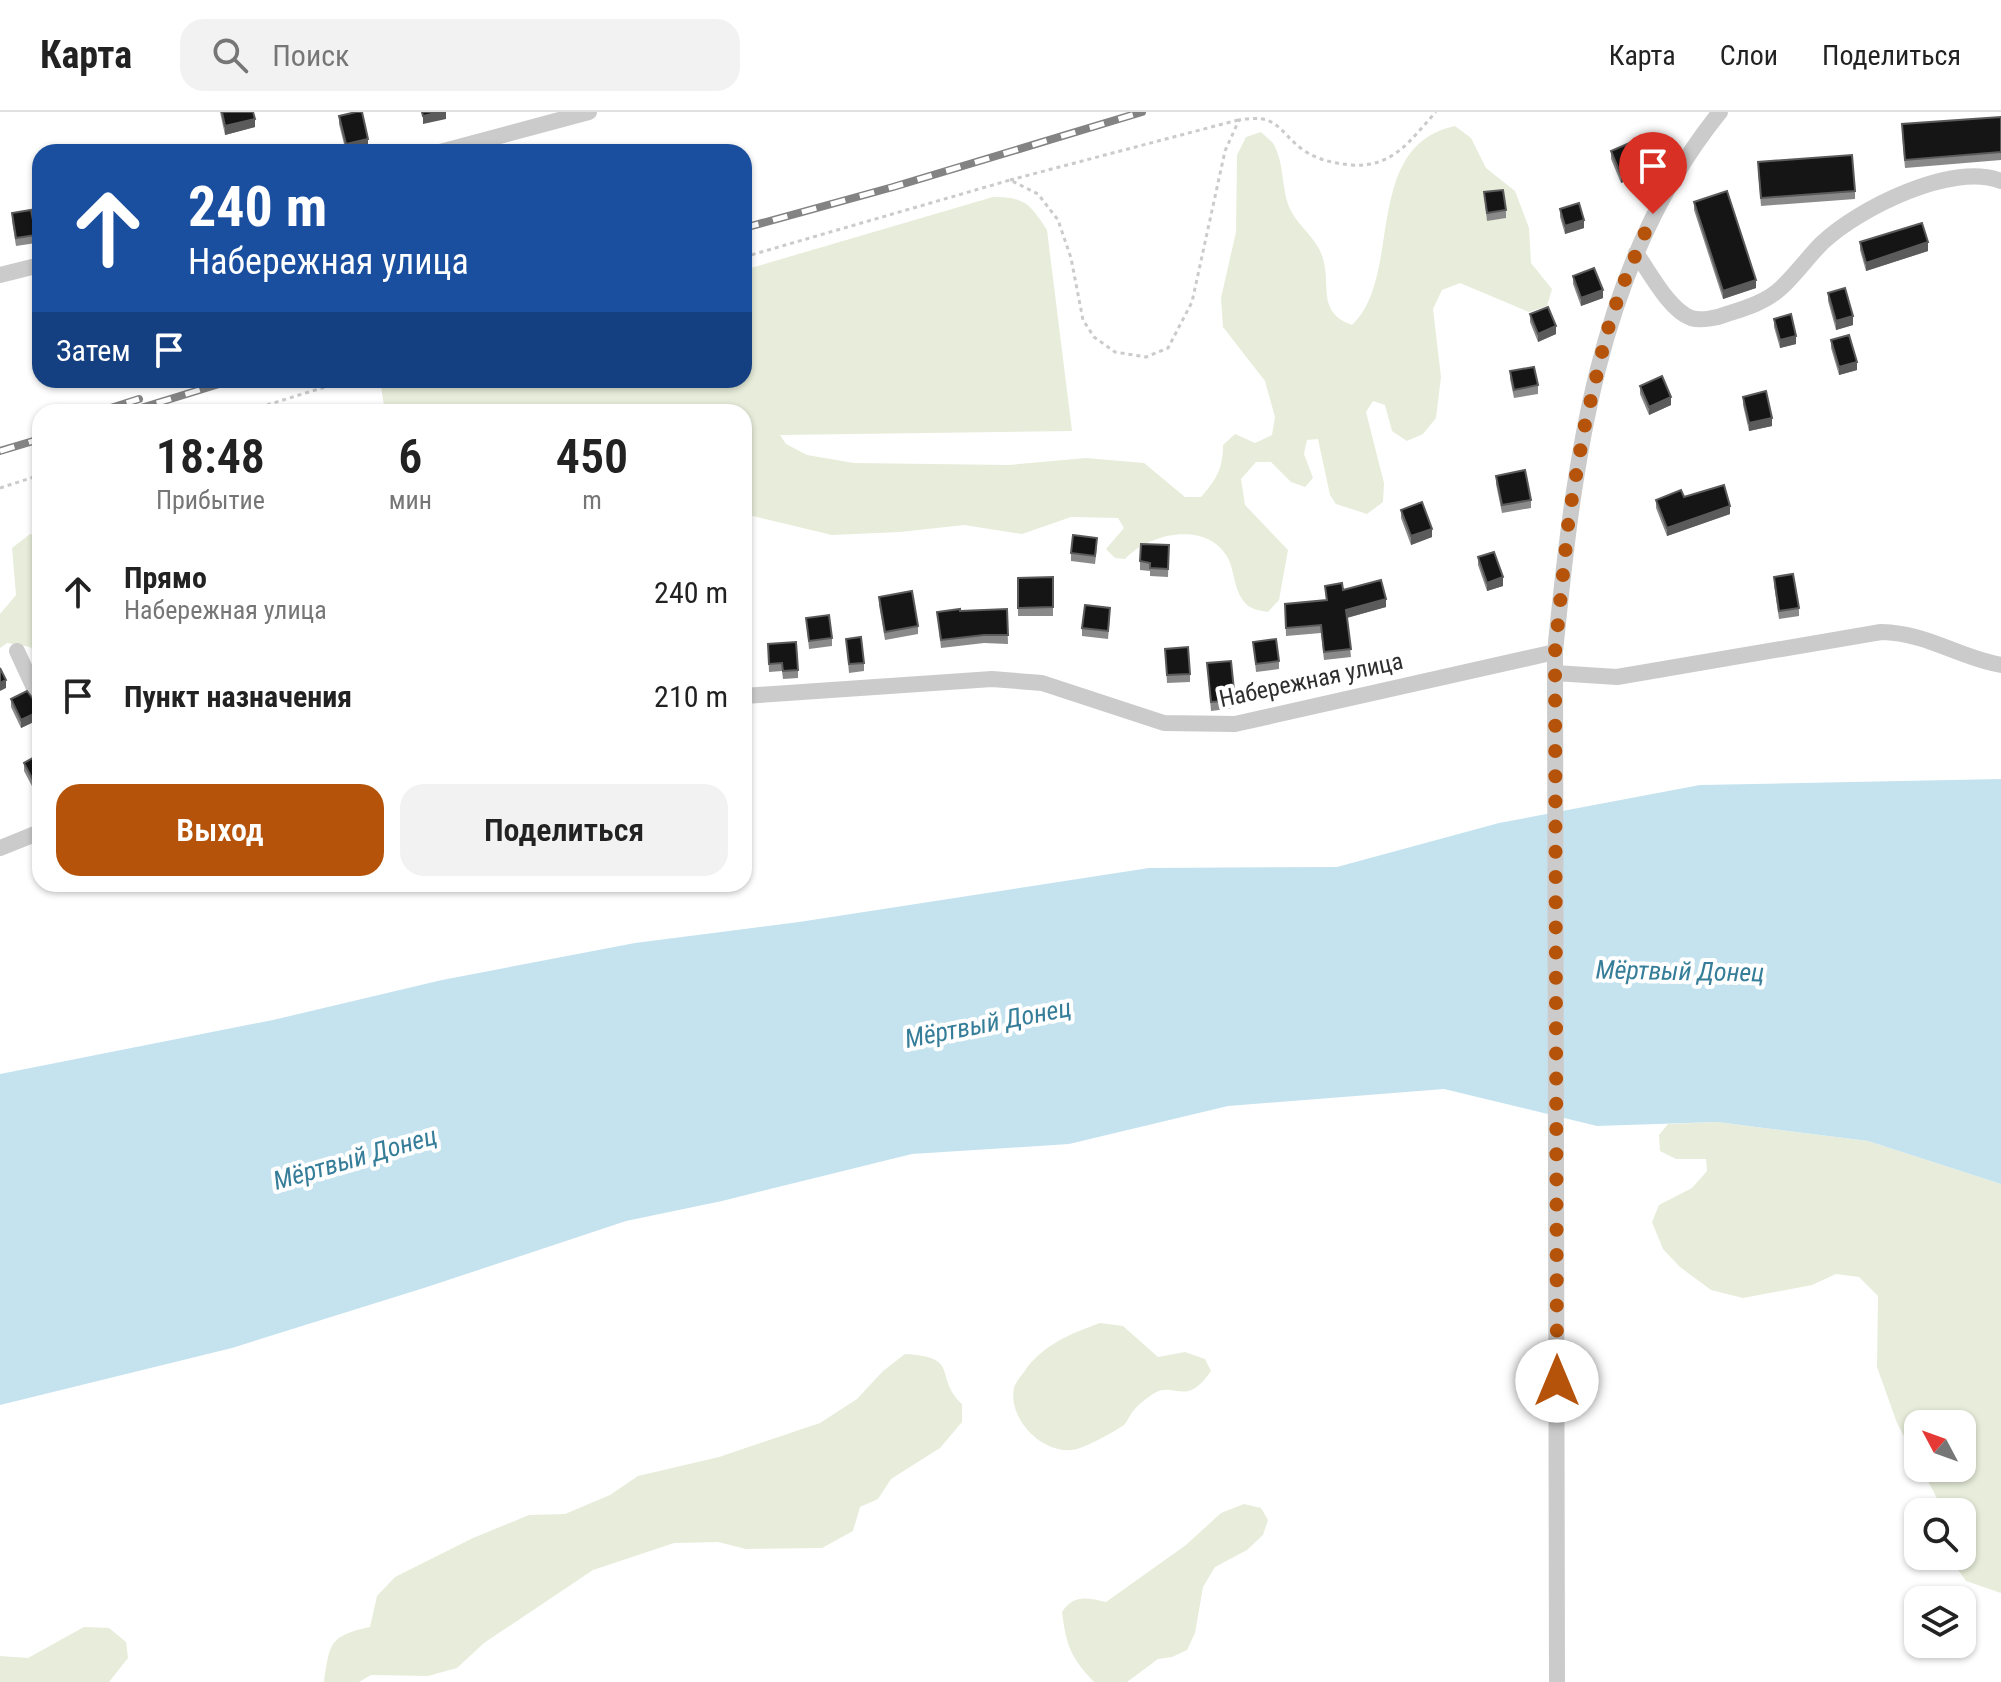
<!DOCTYPE html>
<html lang="ru">
<meta charset="utf-8">
<style>
body{margin:0;font-family:"Roboto Condensed",sans-serif;background:#f2f2f2;color:#222;height:100vh;display:flex;flex-direction:column;font-size:30px;white-space:nowrap}
*{box-sizing:border-box;margin:0}
p{font-size:26px;color:#767676}
.icon{flex:none;width:44px;height:44px;fill:none;stroke:currentColor;stroke-width:2;stroke-linecap:round;stroke-linejoin:round}
.map{position:relative;flex:1;overflow:hidden}
.details{position:absolute;left:32px;top:292px;width:720px;height:488px;display:flex;flex-direction:column;background:#fff;border-radius:24px;box-shadow:0 2px 6px #0004}
.details>*{flex:none}
.top-card{position:absolute;left:32px;top:32px;width:720px;height:244px;border-radius:24px;box-shadow:0 2px 6px #0004;background:#1a4fa0;color:#fff;overflow:hidden}
.needle{width:52px;rotate:311deg}
.buttons{position:absolute;left:1904px;top:1298px;display:grid;gap:16px}
.buttons a{display:grid;place-items:center;width:72px;height:72px;border-radius:16px;background:#fff;box-shadow:0 2px 6px #0004;font-size:40px}
.pin{position:absolute;display:grid;place-items:center;width:68px;height:68px;color:#fff;margin:-82px -34px;border-radius:50% 50% 50% 0;rotate:-45deg;box-shadow:0 0 8px #0007}
.pin .icon{rotate:45deg}
.me{position:absolute;width:88px;margin:-44px;rotate:0deg;stroke-linejoin:round;filter:drop-shadow(0 0 6px #0008)}
.turn{display:flex;align-items:center;gap:28px;height:168px;padding:0 24px;font-size:36px}
.turn .icon{width:104px;height:104px;stroke-width:2.5}
.turn b{display:block;font-size:56px;line-height:68px}
.then{display:flex;align-items:center;height:76px;padding:0 24px;background:#0003;gap:16px;font-size:30px}
.eta{display:flex;justify-content:space-evenly;align-items:center;height:136px;text-align:center}
.eta b{font-size:48px;font-weight:600;line-height:56px}
.primary-button{display:flex;gap:16px;margin-top:auto;padding:16px 24px}
.primary-button a{flex:1;height:92px;border-radius:24px;background:#b45309;color:#fff;font-size:32px;font-weight:600;line-height:92px;text-align:center}
.primary-button a+a{background:#f2f2f2;color:#222}
ul{padding:0;list-style:none}
li{display:flex;align-items:center;gap:24px;height:104px;padding:0 24px}
li div{flex:1}
li b{display:block;font-size:30px}
li em{font-style:normal}
header{display:flex;align-items:center;gap:48px;box-sizing:border-box;height:112px;padding:0 40px;background:#fff;border-bottom:2px solid #e0e0e0}
header strong{font-size:38px}
nav{display:flex;gap:44px;margin-inline-start:auto;font-size:28px}
.search{width:560px;height:72px;background:#f2f2f2;display:flex;align-items:center;gap:20px;box-sizing:border-box;padding:0 28px;border-radius:24px;color:#767676;font-size:30px}
.map>svg:first-child{display:block}
</style>
<header>
<strong>Карта</strong>
<div class="search"><svg class="icon" aria-label="search" viewBox="0 0 24 24"><circle cx="10" cy="10" r="6"/><path d="M15 15l6 6"/></svg>Поиск</div>
<nav><a>Карта</a><a>Слои</a><a>Поделиться</a></nav>
</header>
<div class="map">
<svg width="2001" height="1570" viewBox="0 0 2001 1570">
<rect width="100%" height="100%" fill="#fff"/>
<!-- green -->
<path fill="#e7edda" d="M1455,14L1471,26L1486,56L1515,79L1529,116L1531,151L1552,177L1547,194L1529,200L1460,171L1442,178L1433,197L1441,265L1436,306L1423,322L1407,329L1392,319L1385,293L1373,289L1366,300L1384,371L1383,390L1367,402L1336,392L1330,383L1318,327L1307,328L1304,342L1313,366L1305,375L1291,370L1271,350H1256L1241,367L1245,393L1288,438L1279,488L1268,500C1257,498 1248,497 1242,487C1234,475 1234,458 1228,446C1207,408 1149,421 1125,447L1115,446L1106,437L1124,416L1118,406L1071,405L1022,422L964,413L900,420L832,423L744,402V300H385L380,268H744V158L993,85C1025,85 1030,92 1047,118L1072,319L780,323L786,332L807,343L854,351L1009,353L1086,346L1144,351L1185,385H1201C1217,367 1223,356 1223,333L1235,322L1255,331L1272,323L1275,305L1265,269L1223,215L1221,186L1236,120L1237,43L1246,25L1261,20C1265,24 1272,29 1274,33C1285,53 1281,80 1291,99C1301,118 1320,128 1324,151C1330,176 1318,201 1352,213C1404,164 1361,34 1455,14Z
M30,422L40,425V543L30,535L7,531L0,536V502L16,483L12,436Z
M1717,1010L1868,1029L2001,1072V1481L1966,1469L1948,1444H1962V1400H1940L1939,1390L1921,1356H1962V1312H1918V1351L1897,1311L1877,1255L1878,1184L1859,1165L1836,1162L1812,1173L1743,1186L1711,1178L1680,1155L1663,1137L1652,1110L1659,1093L1692,1076L1707,1059L1706,1047H1676L1660,1039L1659,1023L1668,1012Z
M1100,1211L1123,1214L1158,1245L1185,1240L1205,1247L1211,1259C1185,1297 1175,1268 1153,1282C1147,1286 1139,1292 1134,1298C1130,1302 1128,1309 1124,1313C1112,1321 1093,1331 1080,1336C1048,1348 1007,1309 1014,1276C1015,1271 1021,1264 1024,1260C1042,1233 1070,1222 1100,1211Z
M905,1242C962,1245 933,1265 962,1292V1310L940,1336L891,1367L878,1387L860,1395L853,1419L822,1436L746,1437L718,1430L674,1431L593,1458L484,1531L457,1556L428,1564L371,1563L359,1570H324C330,1531 329,1524 370,1515L377,1484L395,1465L473,1426L529,1403L565,1402L610,1383L638,1364L719,1345L820,1311L857,1287L883,1259Z
M1244,1392L1261,1396L1268,1408L1263,1423L1247,1438L1215,1455L1203,1475L1195,1521L1187,1538L1172,1545L1158,1547L1127,1570H1094C1071,1546 1066,1533 1062,1500C1074,1482 1087,1486 1106,1490L1186,1433L1221,1401Z
M84,1515L109,1516L126,1530L128,1546L109,1570H0V1544L28,1546Z"/>
<!-- water -->
<path fill="#c5e3ef" d="M2001,667V1072L1868,1029L1717,1010L1597,1014L1444,977L1228,994L1069,1032L912,1042L722,1089L626,1109L427,1175L232,1236L0,1293V962L273,908L442,868L635,831L799,810L1149,756L1337,755L1499,711L1700,673Z"/>
<g fill="none" stroke-linecap="round" stroke-linejoin="round">
<!-- path -->
<path stroke="#cbcbcb" stroke-width="3" stroke-dasharray="4 4" stroke-linecap="butt" d="M1010,68L1238,8
M744,145L1010,68L1038,82L1058,108L1071,146L1083,208L1094,225L1115,240L1146,245L1168,236L1192,190L1225,39L1239,8C1278,1 1277,18 1303,38C1318,48 1333,51 1350,53C1394,56 1409,29 1436,0
M244,300L348,268
M0,376L40,363"/>
<!-- minor -->
<path stroke="#cbcbcb" stroke-width="16" d="M440,40L589,0
M1636,141C1649,159 1669,198 1691,206C1701,209 1717,206 1727,202C1746,196 1766,190 1781,176C1796,162 1808,145 1822,131C1859,96 1952,50 2001,69
M0,163L40,153
M17,539L40,589
M1555,561L1617,565L1881,520C1928,521 1957,545 2001,553
M744,584L992,567L1042,571L1164,611L1235,612L1555,540
M0,736L40,720
M1557,1570L1555,540C1574,351 1596,153 1720,0"/>
<!-- rail casing -->
<g stroke="#838383" stroke-width="8">
<path id="rail" d="M744,116L893,75L1142,0
M98,300L139,287
M128,300L232,268
M0,339L40,327"/>
</g>
<!-- rail -->
<use href="#rail" stroke="#fff" stroke-width="5" stroke-dasharray="15" stroke-linecap="butt"/>
</g>
<!-- wall -->
<path fill="#8a8a8a" d="M220,0H253L255,15L225,23Z
M339,4L368,35L346,40L339,12Z
M2001,5V48L1905,56L1902,21Z
M1611,39L1644,61L1621,71L1611,47Z
M1758,59L1855,79V87L1761,94Z
M1484,80L1506,98V106L1487,109Z
M1694,90L1756,176L1723,187L1694,98Z
M1560,97L1584,116L1565,122L1560,105Z
M12,101L36,123V131L16,134L12,109Z
M1860,130L1928,139L1866,159L1860,138Z
M1573,164L1603,186L1581,194L1573,172Z
M1828,181L1853,213L1836,218L1828,189Z
M1530,202L1556,222L1538,230L1530,210Z
M1774,207L1796,232L1780,236L1774,215Z
M1831,228L1857,258L1839,263L1831,236Z
M1510,259L1538,273V282L1514,286L1510,267Z
M1640,274L1671,293L1649,303L1640,282Z
M1743,285L1772,314L1749,319L1743,293Z
M1496,364L1531,388V396L1502,401L1496,372Z
M1684,385L1730,402L1667,424L1656,396V388Z
M1401,398L1432,425L1411,433L1401,406Z
M1169,433L1168,465L1150,464V459L1140,458V449Z
M1097,435L1095,452L1071,449V441Z
M1478,445L1503,474L1487,479L1478,453Z
M1053,465V504H1018V466Z
M1774,465L1799,496V504L1779,507L1774,473Z
M1325,474L1343,478L1386,495L1347,506L1351,545L1324,548L1321,521L1286,524L1285,492L1326,488Z
M879,485L918,514V522L885,528L879,493Z
M1007,497L1008,532L984,531L941,536L937,500Z
M1110,504L1108,527L1082,524V516Z
M806,506L832,526V534L809,537Z
M846,527L864,551V559L849,561Z
M1253,530L1279,549V557L1256,560Z
M768,532L798,558V566L783,567L782,559L769,560Z
M1165,537L1190,562V570L1167,571Z
M1207,551L1235,588V596L1211,599Z
M11,587L40,596V607L21,616L11,595Z
M40,628V672L33,676L24,659V651L38,643L36,639V631Z"/>
<!-- shaded-wall -->
<path fill="#5b5b5b" d="M440,0H446V7L423,12V4Z
M255,7V15L225,23V14Z
M368,27V35L346,40V32Z
M1644,53V61L1621,71V63Z
M1584,108V116L1565,122V114Z
M1928,130V139L1866,159V151Z
M1756,168V176L1723,187V179Z
M1603,178V186L1581,194V186Z
M1853,204V213L1836,218V209Z
M1556,214V222L1538,230V222Z
M1796,224V232L1780,236V228Z
M1857,250V258L1839,263V255Z
M1671,285V293L1649,303V295Z
M1772,306V314L1749,319V311Z
M1730,394V402L1667,424V416Z
M1432,417V425L1411,433V424Z
M1503,465V474L1487,479V471Z
M1386,487V495L1346,506V498Z
M6,568V576L0,579V571Z
M40,599V607L21,616V608Z
M40,664V672L33,676V668Z"/>
<!-- building -->
<path fill="#151515" stroke="#5b5b5b" stroke-width="2" d="M222,0H253L255,7L225,14Z
M356,0H362L368,27L346,32L339,4Z
M422,0H440L423,4Z
M2001,5V40L1905,48L1902,12Z
M1634,29L1644,53L1621,63L1611,39Z
M1852,43L1855,79L1761,86L1758,50Z
M1503,78L1506,98L1487,101L1484,80Z
M1727,79L1756,168L1723,179L1694,90Z
M1579,91L1584,108L1565,114L1560,97Z
M31,98L36,123L16,126L12,101Z
M1922,111L1928,130L1866,151L1860,130Z
M1594,156L1603,178L1581,186L1573,164Z
M1845,176L1853,204L1836,209L1828,181Z
M1548,195L1556,214L1538,222L1530,202Z
M1791,202L1796,224L1780,228L1774,207Z
M1849,223L1857,250L1839,255L1831,228Z
M1534,255L1538,273L1514,278L1510,259Z
M1662,264L1671,285L1649,295L1640,274Z
M1766,279L1772,306L1749,311L1743,285Z
M1525,358L1531,388L1502,393L1496,364Z
M1724,373L1730,394L1667,416L1656,388L1681,378L1684,385Z
M1422,390L1432,417L1411,424L1401,398Z
M1073,423L1097,426L1095,444L1071,441Z
M1141,432L1169,433L1168,457L1150,456V451L1140,449Z
M1494,440L1503,465L1487,471L1478,445Z
M1793,462L1799,496L1779,499L1774,465Z
M1053,465V495L1018,496V466Z
M1381,468L1386,487L1346,498L1351,537L1324,540L1321,513L1286,516L1285,492L1327,488L1325,474L1342,471L1343,478Z
M912,479L918,514L885,520L879,485Z
M1085,493L1110,496L1108,519L1082,516Z
M960,497V499L1007,497L1008,523H984L941,528L937,500Z
M829,503L832,526L809,529L806,506Z
M861,525L864,551L849,552L846,527Z
M1276,527L1279,549L1256,552L1253,530Z
M796,530L798,558L783,559L782,551L769,552L768,532Z
M1188,535L1190,562L1167,563L1165,537Z
M1231,549L1235,588L1211,590L1207,551Z
M0,556L6,568L0,571Z
M27,579L40,596V599L21,608L11,587Z
M40,628V639L36,631Z
M40,642V664L33,668L24,651Z"/>
<g fill="none" stroke-linecap="round" stroke-linejoin="round">
<!-- route -->
<path stroke="#b45309" stroke-width="14" stroke-dasharray="0 25.2" d="M1557,1269L1555,540L1569,404L1584,317L1606,223L1621,177L1653,102"/>
</g>
<g text-anchor="middle" dominant-baseline="central" stroke-width="8" stroke-linejoin="round" paint-order="stroke">
<!-- street labels -->
<g font-size="24" fill="#2e2e2e" stroke="#fff">
<text transform="translate(1311 568) rotate(-12)">Набережная улица</text>
</g>
<!-- water labels -->
<g font-size="26" font-style="italic" fill="#357d98" stroke="#fff">
<text transform="translate(1680 859) rotate(1)">Мёртвый Донец</text>
<text transform="translate(988 911) rotate(-11)">Мёртвый Донец</text>
<text transform="translate(355 1046) rotate(-16)">Мёртвый Донец</text>
</g>
</g>
</svg>
<div class="buttons">
<a><svg class="needle" viewBox="-14 -14 28 28"><path d="M0-13l5 13h-10z" fill="#e53935"/><path d="M0 13l5-13h-10z" fill="#767676"/></svg></a>
<a><svg class="icon" aria-label="search" viewBox="0 0 24 24"><circle cx="10" cy="10" r="6"/><path d="M15 15l6 6"/></svg></a>
<a><svg class="icon" aria-label="layers" viewBox="0 0 24 24"><path d="M12 4l9 5-9 5-9-5zM3 14l9 5 9-5"/></svg></a>
</div>
<div class="pin" style="left:1653px;top:102px;background:#d93025"><svg class="icon" aria-label="arrive" viewBox="0 0 24 24"><path d="M6 21V4h12l-3 4 3 4H6"/></svg></div>
<svg class="me" style="left:1557px;top:1269px" viewBox="-20 -20 40 40"><circle r="19" fill="#fff"/><path d="M0-13L10 11 0 6-10 11z" fill="#b45309"/></svg>
<div class="top-card">
<div class="turn"><svg class="icon" aria-label="ahead" viewBox="0 0 24 24"><path d="M12 20V5M6 11l6-6 6 6"/></svg><div><b>240 m</b>Набережная улица</div></div>
<div class="then">Затем<svg class="icon" aria-label="arrive" viewBox="0 0 24 24"><path d="M6 21V4h12l-3 4 3 4H6"/></svg></div>
</div>
<section class="details">
<div class="eta">
<div><b>18:48</b><p>Прибытие</p></div>
<div><b>6</b><p>мин</p></div>
<div><b>450</b><p>m</p></div>
</div>
<ul>
<li><svg class="icon" aria-label="ahead" viewBox="0 0 24 24"><path d="M12 20V5M6 11l6-6 6 6"/></svg><div><b>Прямо</b><p>Набережная улица</p></div><em>240 m</em></li>
<li><svg class="icon" aria-label="arrive" viewBox="0 0 24 24"><path d="M6 21V4h12l-3 4 3 4H6"/></svg><div><b>Пункт назначения</b></div><em>210 m</em></li>
</ul>
<div class="primary-button"><a>Выход</a><a>Поделиться</a></div>
</section>
</div>
